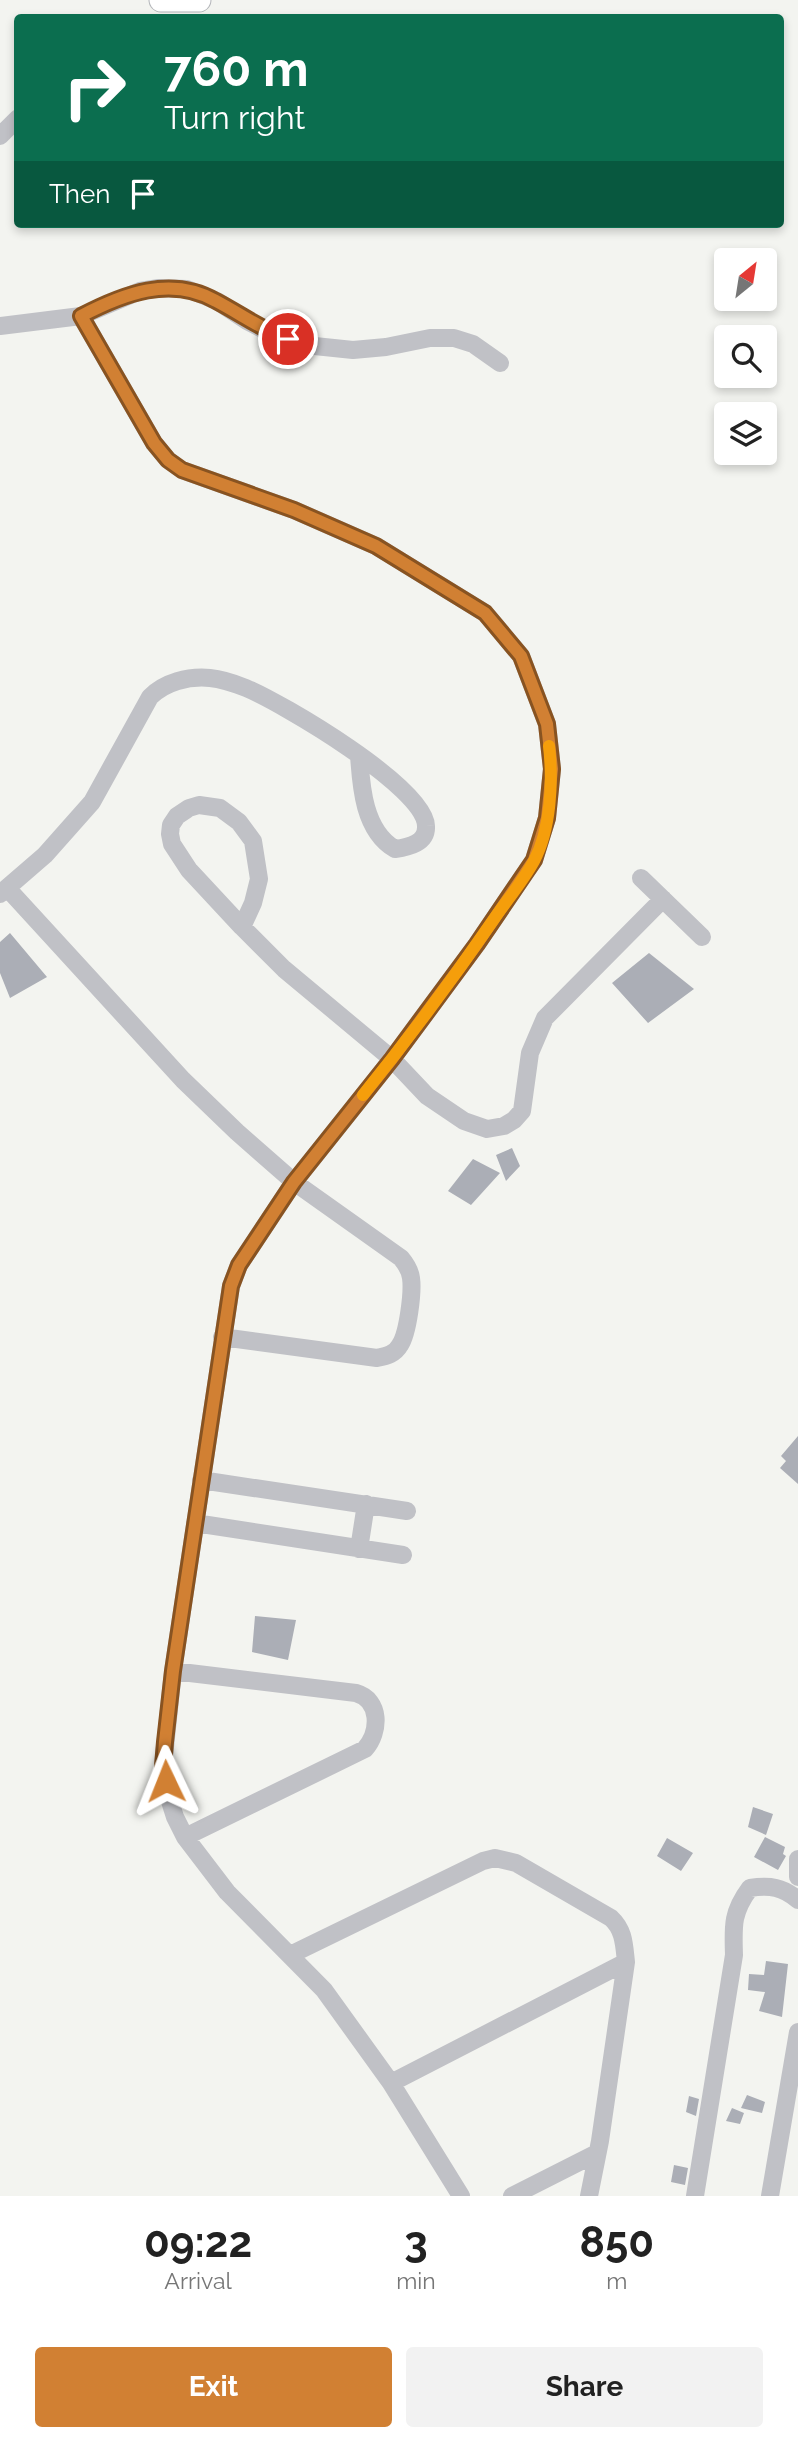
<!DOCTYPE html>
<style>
body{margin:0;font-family:Raleway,sans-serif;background:#f2f2f2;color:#222;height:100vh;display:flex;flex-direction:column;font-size:26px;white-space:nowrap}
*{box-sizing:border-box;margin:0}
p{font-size:23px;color:#767676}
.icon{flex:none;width:38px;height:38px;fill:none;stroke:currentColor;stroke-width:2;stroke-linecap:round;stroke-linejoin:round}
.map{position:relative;height:2196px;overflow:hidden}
.side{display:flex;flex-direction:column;background:#fff;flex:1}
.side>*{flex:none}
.guide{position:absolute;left:14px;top:14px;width:770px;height:214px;border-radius:7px;box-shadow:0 4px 10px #0003;background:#0b6e4f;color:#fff;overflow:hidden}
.needle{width:46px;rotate:30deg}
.fabs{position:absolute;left:714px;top:248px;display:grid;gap:14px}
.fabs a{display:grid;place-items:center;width:63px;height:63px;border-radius:7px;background:#fff;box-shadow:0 4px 10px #0003;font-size:35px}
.pin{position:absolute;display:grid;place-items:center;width:60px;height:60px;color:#fff;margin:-30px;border:4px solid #fff;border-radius:50%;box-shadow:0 2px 7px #0007}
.me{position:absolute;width:77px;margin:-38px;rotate:358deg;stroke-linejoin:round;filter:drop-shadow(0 0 5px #0008)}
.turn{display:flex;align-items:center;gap:24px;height:147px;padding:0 35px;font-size:32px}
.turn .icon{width:91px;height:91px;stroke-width:2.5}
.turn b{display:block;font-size:49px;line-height:60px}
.then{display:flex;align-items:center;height:66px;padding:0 35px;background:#0003;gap:14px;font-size:26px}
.eta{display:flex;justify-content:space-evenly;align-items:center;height:119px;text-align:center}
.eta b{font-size:42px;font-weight:700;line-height:49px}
.primary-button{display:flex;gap:14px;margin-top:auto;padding:14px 35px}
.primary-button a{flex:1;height:80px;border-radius:7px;background:#d18033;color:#fff;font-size:28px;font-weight:700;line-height:80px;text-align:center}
.primary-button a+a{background:#f2f2f2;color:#222}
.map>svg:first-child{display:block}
</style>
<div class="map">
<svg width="798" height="2196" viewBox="0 0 798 2196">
<rect width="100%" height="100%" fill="#f3f4f0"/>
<!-- building -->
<path fill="#abaeb6" d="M10,933L47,977L10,998L0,973V942Z
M649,953L694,989L648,1023L612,983Z
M512,1148L520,1166L506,1181L496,1155Z
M473,1159L500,1173L471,1205L448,1191Z
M798,1436V1484L780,1468L786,1461L781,1456Z
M255,1616L296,1620L288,1660L252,1652Z
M753,1807L773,1814L766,1835L748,1827Z
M765,1837L785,1847L783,1854L786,1856L778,1870L754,1857Z
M667,1838L693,1853L681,1871L657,1856Z
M766,1961L788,1964L782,2017L759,2011L765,1992L748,1990L749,1974L764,1975Z
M747,2095L765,2102L762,2113L741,2108Z
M689,2096L699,2099L696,2116L686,2112Z
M732,2108L744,2113L740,2124L726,2121Z
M674,2165L688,2168L685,2185L671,2182Z"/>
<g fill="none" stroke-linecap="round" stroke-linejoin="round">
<!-- major casing -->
<g stroke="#b3b5b9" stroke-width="25">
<path id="major" d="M161,0H199"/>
</g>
<!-- minor -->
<path stroke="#c0c1c6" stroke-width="18" d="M0,136L18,118
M81,316L154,443L168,460L182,470L294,510L376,546L485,613L521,656L547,724L552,769L547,818L534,860L477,944L392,1059L294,1182L239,1265L231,1286L173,1671L163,1766L168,1795L175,1817L185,1837L227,1892L324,1990L391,2083L461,2196
M0,326L81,316L140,291L159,288L187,289L217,301L247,321L272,334L305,345L353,350L386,347L430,338H454L473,344L500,363
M641,878L702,937
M8,889L183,1080L237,1132L294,1182L401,1258C406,1264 410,1270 411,1278C413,1292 408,1333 400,1345C395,1354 387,1356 377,1358L222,1337
M0,894L45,855L92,802L150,697C165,682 188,676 210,678C221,679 236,684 246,688C282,703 425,787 426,826C427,843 409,847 395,849C364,831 361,787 359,755
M242,927L253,903L259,879L253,841L239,822L220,808L199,805L189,808L177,816L171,825L170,834L172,844L189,870L242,927L284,969L392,1059L427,1096L464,1121L487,1129L504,1126L514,1120L522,1111L530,1053L545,1018L663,899
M201,1480L407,1511
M195,1523L403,1555
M359,1549L366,1504
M173,1671L356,1693C381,1700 380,1732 365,1749L185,1837
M798,1859V1877
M290,1955L483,1861L495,1858L516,1863L611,1918C624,1930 624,1944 626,1962L600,2141L589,2196
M391,2083L626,1962
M512,2196L597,2153
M695,2196L734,1955C733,1926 732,1912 750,1888C770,1885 783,1887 798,1900
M770,2196L798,2032"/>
<!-- major -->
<use href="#major" stroke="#fff" stroke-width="23"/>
</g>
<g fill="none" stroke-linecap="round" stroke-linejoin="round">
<!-- route casing -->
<g stroke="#885321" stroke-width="18">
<path id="route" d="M166,1781L163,1766L165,1742L173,1671L231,1286L239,1265L294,1182L392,1059L477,944L534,860L547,818L552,769L547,724L521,656L485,613L376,546L294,510L182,470L168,460L154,443L81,316C123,294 171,275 216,301C241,314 262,330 288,339"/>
</g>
<!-- route -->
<use href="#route" stroke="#d18033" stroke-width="12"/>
<!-- slow -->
<path stroke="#f59e0b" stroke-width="12" d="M363,1095C409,1038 453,979 494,919C507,900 523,881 534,861C551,829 553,781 549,746"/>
</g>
</svg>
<div class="fabs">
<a><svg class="needle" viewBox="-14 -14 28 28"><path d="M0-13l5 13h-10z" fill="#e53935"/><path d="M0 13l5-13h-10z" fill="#767676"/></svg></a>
<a><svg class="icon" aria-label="search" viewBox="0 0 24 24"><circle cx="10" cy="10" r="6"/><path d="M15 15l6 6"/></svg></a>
<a><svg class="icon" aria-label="layers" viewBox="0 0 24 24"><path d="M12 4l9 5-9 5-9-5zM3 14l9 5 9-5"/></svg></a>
</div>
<div class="pin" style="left:288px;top:339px;background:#d93025"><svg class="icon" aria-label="arrive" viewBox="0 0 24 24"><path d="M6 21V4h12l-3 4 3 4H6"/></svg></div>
<svg class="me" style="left:166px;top:1781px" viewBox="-20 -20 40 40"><path d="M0-17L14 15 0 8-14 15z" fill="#d18033" stroke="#fff" stroke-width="4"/></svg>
<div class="guide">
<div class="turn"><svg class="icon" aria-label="right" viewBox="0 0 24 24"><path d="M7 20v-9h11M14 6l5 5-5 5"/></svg><div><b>760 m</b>Turn right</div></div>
<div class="then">Then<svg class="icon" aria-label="arrive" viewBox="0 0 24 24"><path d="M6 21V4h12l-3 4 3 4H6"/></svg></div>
</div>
</div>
<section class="side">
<div class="eta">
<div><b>09:22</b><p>Arrival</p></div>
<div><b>3</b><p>min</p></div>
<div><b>850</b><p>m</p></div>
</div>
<div class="primary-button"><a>Exit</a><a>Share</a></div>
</section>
